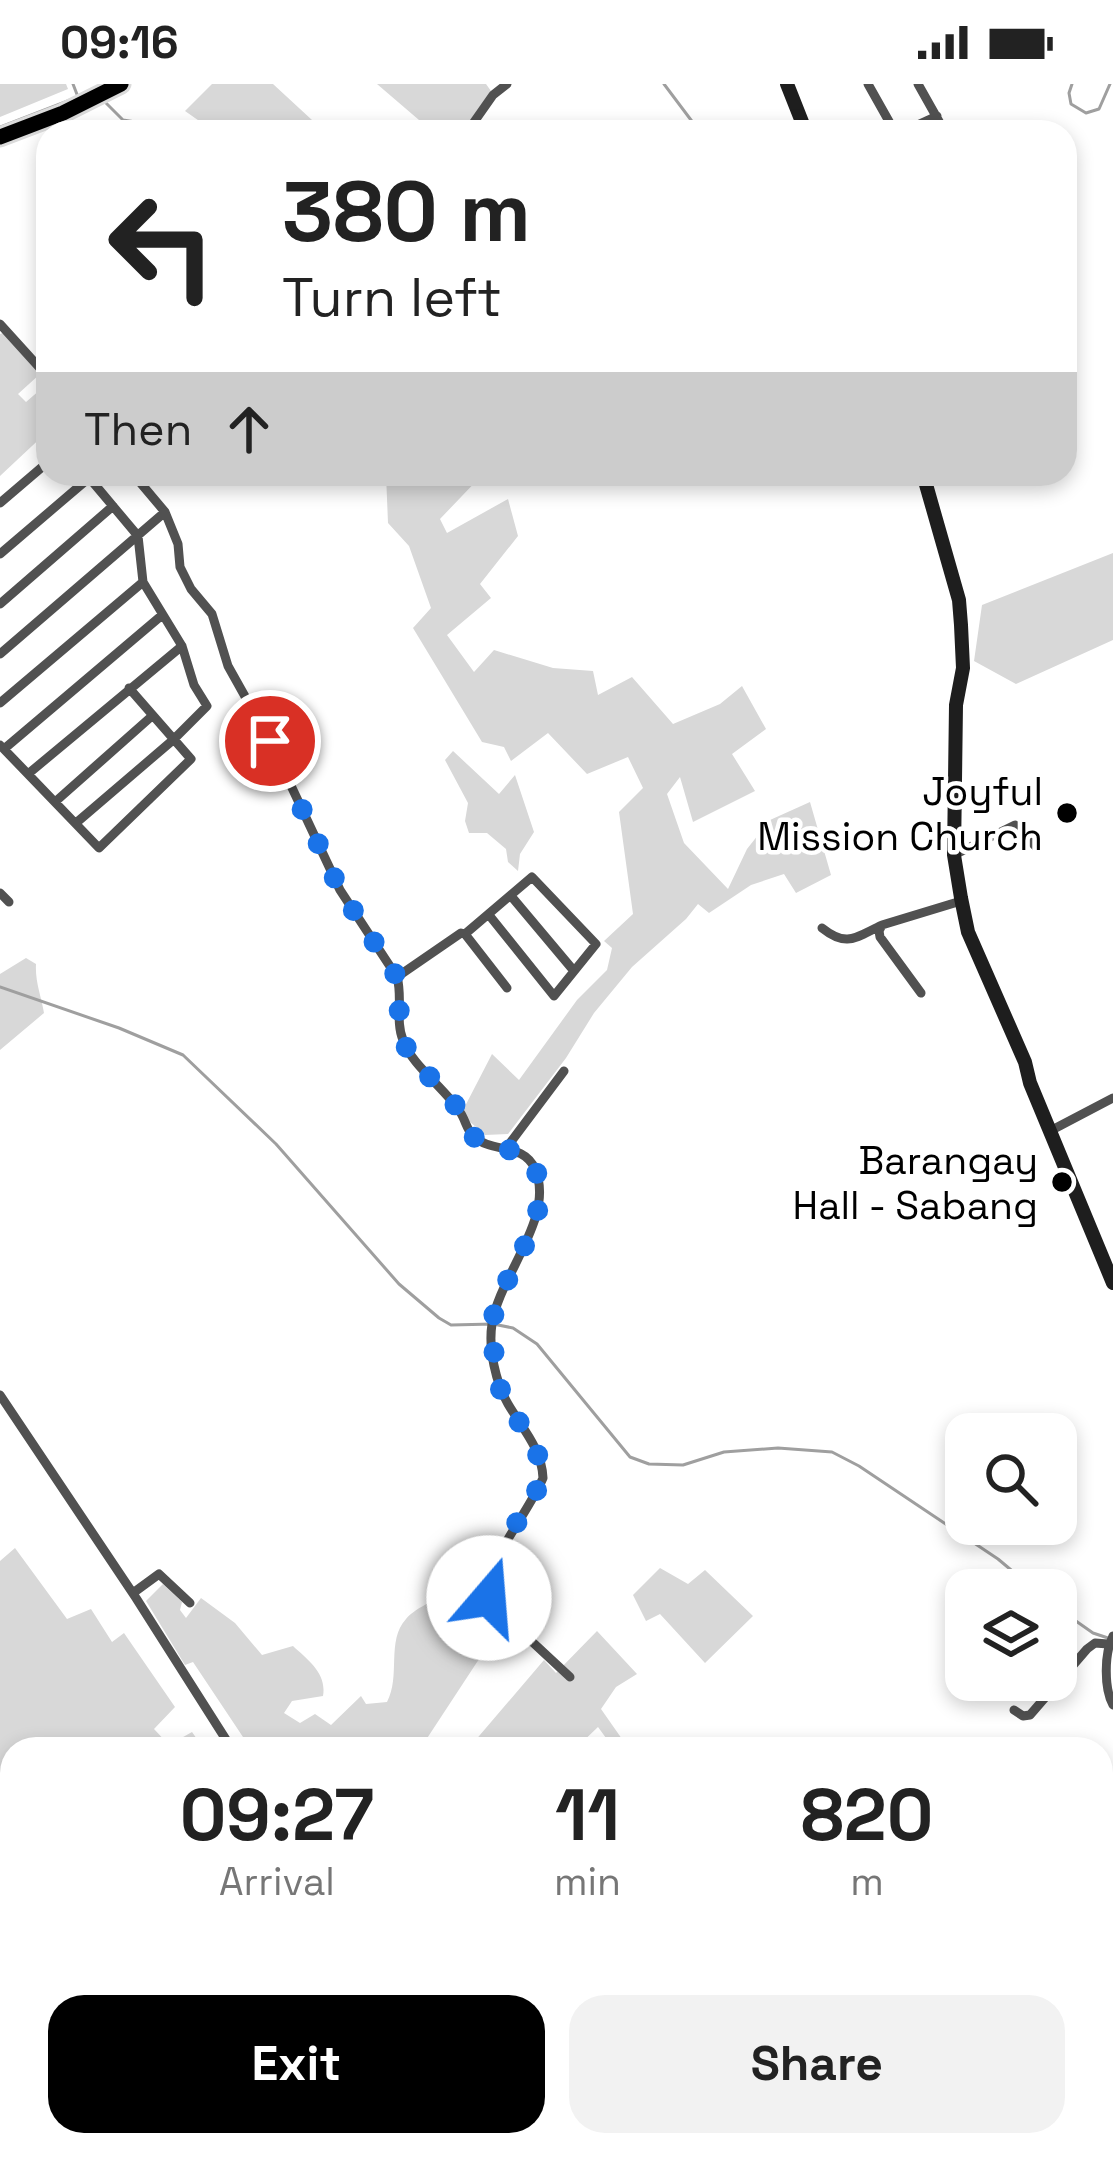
<!DOCTYPE html>
<style>
body{margin:0;font-family:"Space Grotesk",sans-serif;background:#f2f2f2;color:#222;height:100vh;display:flex;flex-direction:column;font-size:45px;white-space:nowrap}
*{box-sizing:border-box;margin:0}
p{font-size:39px;color:#767676}
.icon{flex:none;width:66px;height:66px;fill:none;stroke:currentColor;stroke-width:2;stroke-linecap:round;stroke-linejoin:round}
.map{position:relative;flex:1;overflow:hidden}
.panel{position:absolute;left:0px;top:1653px;width:1113px;height:420px;display:flex;flex-direction:column;background:#fff;border-radius:36px 36px 0 0;box-shadow:0 6px 18px #0003}
.panel>*{flex:none}
.banner{position:absolute;left:36px;top:36px;width:1041px;height:366px;border-radius:36px;box-shadow:0 6px 18px #0003;background:#fff;color:#222;overflow:hidden}
.fabs{position:absolute;left:945px;top:1329px;display:grid;gap:24px}
.fabs a{display:grid;place-items:center;width:132px;height:132px;border-radius:24px;background:#fff;box-shadow:0 6px 18px #0003;font-size:60px}
.pin{position:absolute;display:grid;place-items:center;width:102px;height:102px;color:#fff;margin:-51px;border:6px solid #fff;border-radius:50%;box-shadow:0 3px 12px #0007}
.me{position:absolute;width:132px;margin:-66px;rotate:18deg;stroke-linejoin:round;filter:drop-shadow(0 0 9px #0008)}
.turn{display:flex;align-items:center;gap:42px;height:252px;padding:0 48px;font-size:54px}
.turn .icon{width:156px;height:156px;stroke-width:2.5}
.turn b{display:block;font-size:84px;line-height:102px}
.then{display:flex;align-items:center;height:114px;padding:0 48px;background:#0003;gap:24px;font-size:45px}
.eta{display:flex;justify-content:space-evenly;align-items:center;height:204px;text-align:center}
.eta b{font-size:72px;font-weight:600;line-height:84px}
.cta{display:flex;gap:24px;margin-top:auto;padding:24px 48px}
.cta a{flex:1;height:138px;border-radius:36px;background:#000;color:#fff;font-size:48px;font-weight:600;line-height:138px;text-align:center}
.cta a+a{background:#f2f2f2;color:#222}
.status{display:flex;justify-content:space-between;align-items:center;height:84px;padding:0 60px;background:#fff;direction:ltr}
.status svg{height:33px;fill:currentColor}
.map>svg:first-child{display:block}
</style>
<div class="status"><b>09:16</b><svg viewBox="0 0 49 12"><path d="M0 12V9h3v3zM5 12V6h3v6zM10 12V3h3v9zM15 12V0h3v12zM26 1h20v11H26zM47 4h2v5h-2z"/></svg></div>
<div class="map">
<svg width="1113" height="2073" viewBox="0 0 1113 2073">
<rect width="100%" height="100%" fill="#fff"/>
<!-- green -->
<path fill="#d8d8d8" d="M0,0H66L68,5L0,33Z
M212,0H273L325,48H215L185,27Z
M377,0H486L491,7L462,48H433Z
M6,248L40,290L18,310L26,318L48,299V347L0,392V250Z
M386,390H483L440,435L447,449L508,415L518,452L480,500L491,514L447,551L474,588L494,566L553,584L593,587L598,611L632,593L673,640L720,620L742,602L766,645L732,670L755,707L693,738L680,693L667,710L684,759L728,805L747,765L770,736L810,718L831,791L796,809L784,790L751,801L709,829L698,820L686,835L632,883L594,929L566,974L508,1050L485,1051L461,1030L492,970L519,996L577,916L607,886L612,864L604,857L633,830L619,728L643,704L628,673L587,690L548,649L511,677L504,663L482,658L413,544L431,524L409,462L388,439Z
M1113,469V556L1016,600L974,577L982,521Z
M453,667L499,710L515,691L534,748L520,770L518,787L508,778L506,765L487,749H469L465,737L468,719L445,676Z
M26,874L36,880C35,898 41,911 44,929L0,966V890Z
M15,1464L67,1535L91,1525L112,1558L124,1549L175,1623L154,1645L169,1661L192,1648L204,1665H12V1911L0,1896V1477Z
M660,1484L688,1500L705,1486L753,1532L705,1579L660,1530L646,1537L633,1511Z
M163,1500L182,1518L180,1526L186,1534L201,1514L235,1539L262,1571L293,1562C308,1576 327,1589 323,1612L292,1617L284,1629L300,1639L315,1630L331,1641L361,1612L366,1620L387,1618C401,1592 386,1557 406,1535C417,1522 441,1514 456,1505L504,1543L483,1569L420,1665H251L193,1578L185,1581L146,1517Z
M597,1547L637,1590L616,1603L601,1625L629,1665H614L598,1643L575,1665H468L544,1576L556,1589Z
M12,1973V2061H132L145,2073H3L0,2069V1979Z
M513,2061H586L597,2073H521Z"/>
<g fill="none" stroke-linecap="round" stroke-linejoin="round">
<!-- stream -->
<path stroke="#9f9f9f" stroke-width="3" d="M664,0L700,48
M1072,0L1069,9L1071,20L1086,29L1099,25L1110,0
M102,15L123,36L148,40L151,48
M0,43L78,13L73,0
M0,903L119,944L183,971L276,1060L399,1200L439,1234L451,1241L493,1240L513,1244L537,1260L630,1373L649,1380L683,1381L724,1368L778,1364L832,1368L859,1382L998,1475L1035,1506
M1056,1523L1093,1549L1111,1555"/>
<!-- primary casing -->
<g stroke="#dbdbdb" stroke-width="21">
<path id="primary" d="M0,53L63,29L121,0"/>
</g>
<!-- street -->
<path stroke="#515151" stroke-width="9" d="M868,0L895,48
M918,0L945,48
M467,48L493,11L507,0
M902,48L937,32
M0,240L48,293
M133,390L165,428L178,460L180,483L191,505L212,530L228,582L270,657L340,806L397,893C403,913 395,937 403,956C412,982 445,1004 460,1028C465,1035 467,1046 473,1052C492,1070 523,1058 535,1085C556,1133 499,1192 492,1240C488,1265 496,1299 508,1320C522,1344 542,1365 543,1394C530,1425 494,1469 488,1499C486,1510 492,1518 498,1526L570,1593
M0,419L48,378
M0,470L89,394
M0,520L113,422
M0,570L165,428
M0,619L143,498
M0,661L99,764L191,675L129,604
M4,665L161,532
M28,690L182,562
M55,718L152,632
M76,739L173,656L207,622L194,601L182,562L143,498L138,452L86,390
M954,771L1015,741L1037,764
M0,809L9,818
M511,812L574,887
M822,844C847,864 856,853 882,841
M465,850L532,793L596,860L554,912L489,831
M397,893L461,849L465,850L507,904
M921,909L880,853L879,847L882,841L961,817
M1050,1047L1113,1014
M507,1063L564,987
M0,1311L136,1514L232,1665
M133,1509L159,1490L190,1519
M1113,1552C1104,1570 1104,1604 1113,1621
M1014,1626L1023,1632L1030,1631L1087,1565L1095,1559L1108,1560
M494,2061L501,2073"/>
<!-- secondary -->
<path stroke="#1e1e1e" stroke-width="14" d="M787,0L806,48
M923,390L959,516L961,541L963,584L956,621L954,771L961,814L968,848L1025,978L1030,999L1113,1199"/>
<!-- primary -->
<use href="#primary" stroke="#000" stroke-width="15"/>
</g>
<g fill="none" stroke-linecap="round" stroke-linejoin="round">
<!-- route -->
<path stroke="#1a73e8" stroke-width="21" stroke-dasharray="0 37.8" d="M270,657L340,806L397,893C403,913 395,937 403,956C412,981 445,1004 460,1028C465,1035 467,1046 473,1052C491,1070 523,1058 535,1085C557,1132 499,1192 492,1240C490,1250 492,1258 494,1268C495,1280 495,1292 500,1304C512,1335 541,1359 543,1394C526,1431 487,1471 489,1514"/>
</g>
<!-- markers -->
<g fill="#000" stroke="#fff" stroke-width="4.5">
<circle cx="1067" cy="729" r="12"/>
<circle cx="1062" cy="1098" r="12"/>
</g>
<g text-anchor="middle" dominant-baseline="central" stroke-width="9" stroke-linejoin="round" paint-order="stroke">
<!-- poi labels -->
<g font-size="39" fill="#000" stroke="#fff" text-anchor="end">
<text x="1043" y="707">Joyful<tspan x="1043" dy="45">Mission Church</tspan></text>
<text x="1038" y="1076">Barangay<tspan x="1038" dy="45">Hall - Sabang</tspan></text>
</g>
</g>
</svg>
<div class="fabs">
<a><svg class="icon" aria-label="search" viewBox="0 0 24 24"><circle cx="10" cy="10" r="6"/><path d="M15 15l6 6"/></svg></a>
<a><svg class="icon" aria-label="layers" viewBox="0 0 24 24"><path d="M12 4l9 5-9 5-9-5zM3 14l9 5 9-5"/></svg></a>
</div>
<div class="pin" style="left:270px;top:657px;background:#d93025"><svg class="icon" aria-label="arrive" viewBox="0 0 24 24"><path d="M6 21V4h12l-3 4 3 4H6"/></svg></div>
<svg class="me" style="left:489px;top:1514px" viewBox="-20 -20 40 40"><circle r="19" fill="#fff"/><path d="M0-13L10 11 0 6-10 11z" fill="#1a73e8"/></svg>
<div class="banner">
<div class="turn"><svg class="icon" aria-label="left" viewBox="0 0 24 24"><path d="M17 20v-9H6M10 6l-5 5 5 5"/></svg><div><b>380 m</b>Turn left</div></div>
<div class="then">Then<svg class="icon" aria-label="ahead" viewBox="0 0 24 24"><path d="M12 20V5M6 11l6-6 6 6"/></svg></div>
</div>
<section class="panel">
<div class="eta">
<div><b>09:27</b><p>Arrival</p></div>
<div><b>11</b><p>min</p></div>
<div><b>820</b><p>m</p></div>
</div>
<div class="cta"><a>Exit</a><a>Share</a></div>
</section>
</div>
